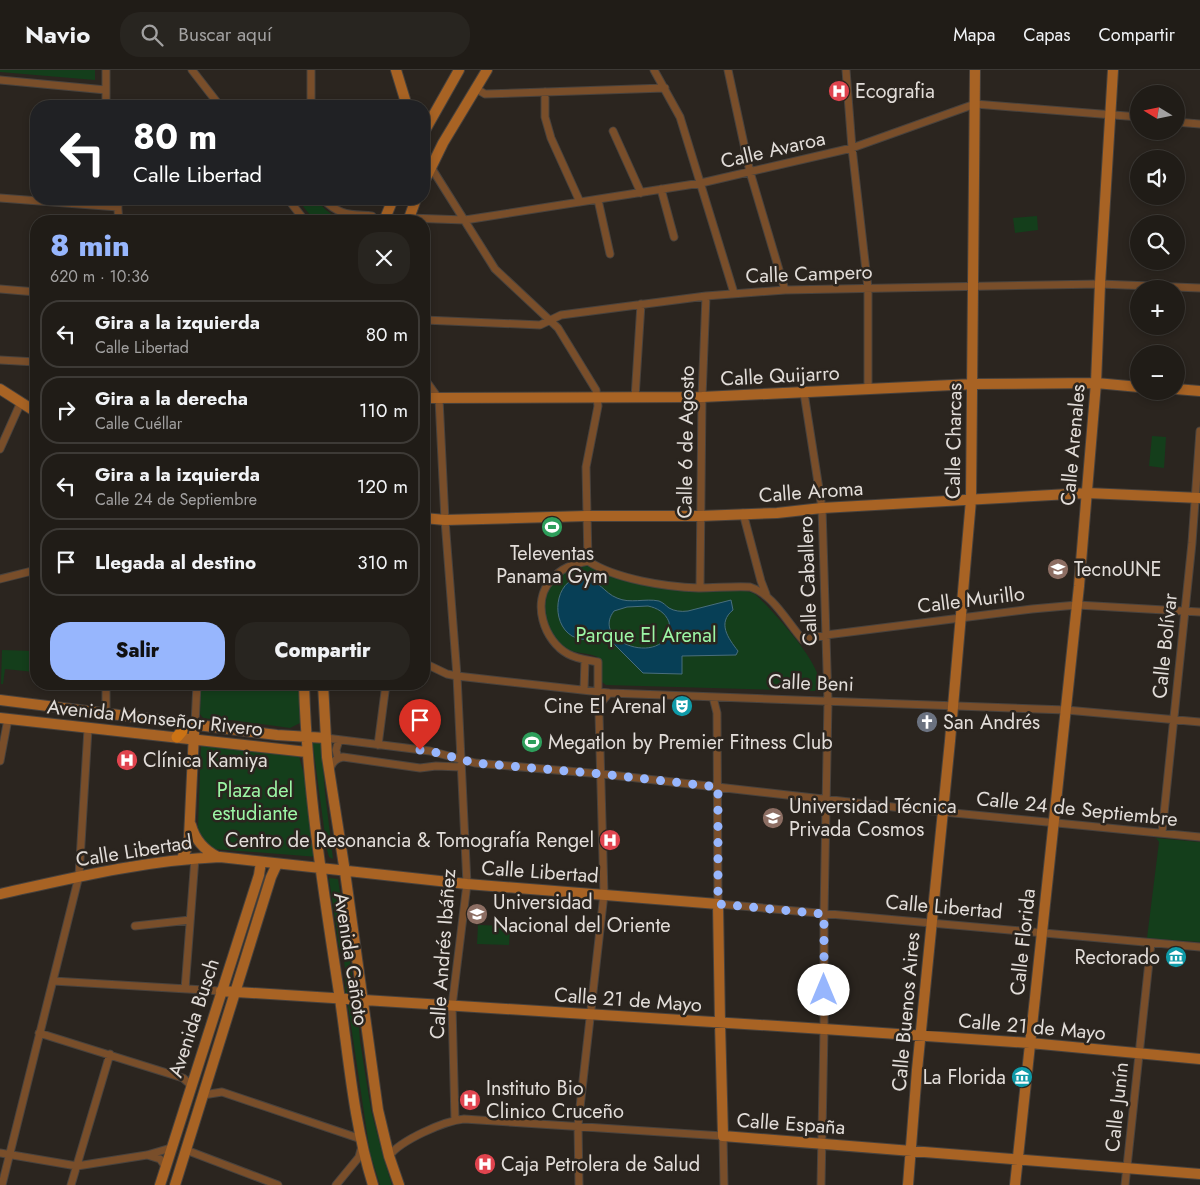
<!DOCTYPE html>
<html lang="es">
<meta charset="utf-8">
<style>
body{margin:0;font-family:Jost,sans-serif;background:#282520;color:#f1f3f6;height:100vh;display:flex;flex-direction:column;font-size:19px;white-space:nowrap}
*{box-sizing:border-box;margin:0}
p{font-size:16px;color:#a2a1a1}
.icon{flex:none;width:28px;height:28px;fill:none;stroke:currentColor;stroke-width:2;stroke-linecap:round;stroke-linejoin:round}
.map{position:relative;flex:1;overflow:hidden}
.details{position:absolute;left:30px;top:145px;width:400px;height:475px;display:flex;flex-direction:column;background:#201c17;border-radius:20px;box-shadow:0 2px 8px #0003,0 0 0 1px #3d3a36}
.details>*{flex:none}
.top-card{position:absolute;left:30px;top:30px;width:400px;height:105px;border-radius:20px;box-shadow:0 2px 8px #0003,0 0 0 1px #3d3a36;background:#202124;color:#fff;overflow:hidden}
.needle{width:32px;rotate:280deg}
.fabs{position:absolute;left:1130px;top:15px;display:grid;gap:10px}
.fabs a{display:grid;place-items:center;width:55px;height:55px;border-radius:50%;background:#201c17;box-shadow:0 2px 8px #0003,0 0 0 1px #3d3a36;font-size:25px}
.pin{position:absolute;display:grid;place-items:center;width:42px;height:42px;color:#fff;margin:-51px -21px;border-radius:50% 50% 50% 0;rotate:-45deg;box-shadow:0 0 5px #0007}
.pin .icon{rotate:45deg}
.me{position:absolute;width:55px;margin:-28px;rotate:0deg;stroke-linejoin:round;filter:drop-shadow(0 0 4px #0008)}
.turn{display:flex;align-items:center;gap:18px;height:105px;padding:0 20px;font-size:22px}
.turn .icon{width:65px;height:65px;stroke-width:2.5}
.turn b{display:block;font-size:35px;line-height:42px}
.round{display:grid;place-items:center;flex:none;width:52px;height:52px;border-radius:20px;background:#282520}
.headline{display:flex;align-items:center;justify-content:space-between;height:85px;padding:0 20px}
h1{font-size:30px;font-weight:800;line-height:38px;color:#97b6fd}
.cta{display:flex;gap:10px;margin-top:auto;padding:10px 20px}
.cta a{flex:1;height:58px;border-radius:20px;background:#97b6fd;color:#111;font-size:20px;font-weight:800;line-height:58px;text-align:center}
.cta a+a{background:#282520;color:#f1f3f6}
ul{padding:0;list-style:none}
li{display:flex;align-items:center;gap:15px;height:68px;margin:0 10px 8px;padding:0 10px;border:2px solid #3d3a36;border-radius:20px}
li div{flex:1}
li b{display:block;font-size:19px}
li em{font-style:normal}
header{display:flex;align-items:center;gap:30px;box-sizing:border-box;height:70px;padding:0 25px;background:#201c17;border-bottom:1px solid #3d3a36}
header strong{font-size:24px}
nav{display:flex;gap:28px;margin-inline-start:auto;font-size:18px}
.search{width:350px;height:45px;background:#282520;display:flex;align-items:center;gap:12px;box-sizing:border-box;padding:0 18px;border-radius:20px;color:#a2a1a1;font-size:19px}
.map>svg:first-child{display:block}
</style>
<header>
<strong>Navio</strong>
<div class="search"><svg class="icon" aria-label="search" viewBox="0 0 24 24"><circle cx="10" cy="10" r="6"/><path d="M15 15l6 6"/></svg>Buscar aquí</div>
<nav><a>Mapa</a><a>Capas</a><a>Compartir</a></nav>
</header>
<div class="map">
<svg width="1200" height="1115" viewBox="0 0 1200 1115">
<rect width="100%" height="100%" fill="#2b251f"/>
<!-- green -->
<path fill="#143e1b" d="M0,0H95V10L0,2Z
M297,129H315L326,140L334,146L327,151H315Z
M1037,146L1038,160L1015,163L1013,148Z
M1152,366L1166,367L1164,398L1149,396Z
M581,494C591,496 597,501 606,505C627,513 671,520 694,521C714,522 736,515 755,524C772,540 812,584 818,606C819,613 818,616 815,621L606,615L602,612L601,589C589,581 573,585 561,576C541,561 539,525 557,507C563,501 574,498 581,494Z
M2,580L33,581L36,584L34,602L5,599L3,614H1Z
M201,614H299L300,653L290,658L231,650L227,651L203,648L200,644Z
M310,668L321,670L325,722L333,789L329,787L327,780L313,676Z
M201,674L299,686L307,716L318,787L214,779L203,772L198,757Z
M1156,768L1200,772V872L1147,868L1159,772Z
M329,808L338,809L355,925L346,924C344,907 348,895 339,877Z
M478,855L510,856L509,875L477,874Z
M348,935H357L360,971L371,1040L383,1086L392,1115H380L370,1083Z"/>
<!-- water -->
<path fill="#073f56" stroke="#496e7d" fill-rule="evenodd" d="M581,507C600,510 604,523 617,528C630,534 645,528 659,531C664,533 665,535 669,538C674,541 681,542 688,541L731,530L733,540C717,553 728,568 738,581L736,585L682,586V604L643,603L610,570C598,569 583,572 572,566C550,553 554,510 581,507ZM648,536C657,538 665,542 669,552C670,556 669,560 668,564C656,594 591,571 614,541L627,537Z"/>
<g fill="none" stroke-linecap="round" stroke-linejoin="round">
<!-- street casing -->
<g stroke="#48423d" stroke-width="9">
<path id="street" d="M106,0V36
M192,0L220,36
M654,0L680,47L734,223
M728,0L750,102L785,220
M846,0L852,78L868,218V318
M0,10L106,20
M475,18L485,24L665,18
M545,22V47L551,68L580,132
M311,36V0
M1176,52L1200,54
M613,61L641,123
M431,96L434,102L495,199L558,258L596,320L598,336L586,397L588,491
M661,119L674,167
M0,128L118,137
M117,129L119,151
M288,129L305,151
M323,129C340,146 349,144 372,146
M598,130L610,184
M409,148L465,150L701,113L852,78L975,34L1139,47
M0,219L36,222
M424,250L540,255L561,245L706,226L785,220L1100,214L1200,218
M0,290L36,292
M424,308L439,329L445,450L457,606L467,814L452,936L455,1050
M804,323L822,438L828,631L824,844V959L821,1115
M635,328L641,234
M0,379L21,332
M743,443L761,511L766,524
M588,491C615,509 666,517 699,518C716,518 733,516 750,517C773,524 787,552 803,570L826,565L1032,539L1077,535L1200,542
M588,491C573,494 561,498 551,510C531,532 544,571 568,584C577,589 588,590 598,592V622
M0,509L36,500
M700,518L702,327L706,226
M424,593L447,604L457,606L609,623L1066,640L1200,652
M584,620L585,590
M713,627L717,643L718,834L1200,877
M106,643V614
M195,654L197,614
M326,668L430,681L475,693L602,704L902,738L1200,767
M378,675L386,614
M338,688L336,680L339,670
M0,691L8,649
M330,699C332,692 336,688 343,687L420,698L436,696L460,697
M1162,763L1192,473L1200,361
M135,856L190,850
M53,911L221,921
M185,919L195,788
M39,963L183,1008L191,1015
M203,1025L222,1022L361,1069
M186,1080L278,1115
M0,1083L77,1096L147,1085L171,1078
M147,1085L160,1089L165,1096
M389,1086C401,1070 444,1051 464,1049L723,1066L724,1115
M2,1115L79,806L88,659
M71,1115L110,984
M336,1115L359,1087L362,1076
M579,1115L578,1055L604,824L599,644L601,633L609,623
M1125,1115L1151,873"/>
</g>
<!-- secondary casing -->
<g stroke="#48423d" stroke-width="12">
<path id="secondary" d="M396,0L407,36
M424,62L459,0
M424,112L443,73L487,0
M384,151L393,129
M408,151L416,129
M0,319L36,342
M1176,319L1200,321
M424,328L702,327L973,314L1096,313L1139,317
M424,448L445,450L586,446H700L777,443L822,438L1087,423L1200,428
M304,614C307,720 324,825 340,929C349,991 354,1055 373,1115
M323,614L327,687L345,802L378,1040L389,1086L399,1115
M0,630L277,665L326,668
M0,648L307,682
M191,755C195,770 204,780 218,787
M181,790L186,780L189,768L194,663
M0,824C72,808 146,790 220,787L467,814L718,834L720,953L723,1066L1200,1104
M221,921L824,959L1030,973L1200,989
M160,1115L259,805L261,792
M175,1115L271,807L277,794
M908,1115L917,1000L950,671L971,430L975,0
M1015,1115L1079,516L1096,313L1100,214L1113,0"/>
</g>
<!-- primary casing -->
<g stroke="#48423d" stroke-width="13">
<path id="primary" d="M177,667L182,661V657L179,653"/>
</g>
<!-- street -->
<use href="#street" stroke="#794e2a" stroke-width="7"/>
<!-- secondary -->
<use href="#secondary" stroke="#a86324" stroke-width="10"/>
<!-- primary -->
<use href="#primary" stroke="#cb7315" stroke-width="11"/>
</g>
<g fill="none" stroke-linecap="round" stroke-linejoin="round">
<!-- route -->
<path stroke="#97b6fd" stroke-width="9" stroke-dasharray="0 16.2" d="M420,680L430,681L475,693L602,704L718,717V834L824,844V920"/>
</g>
<!-- icons -->
<defs>
<g id="hospital-disc" transform="scale(1.125)"><circle r="9.5" fill="#e0444e" stroke="#2b251f"/><path d="M-5-5h3v3.5h4V-5h3V5h-3V1.5h-4V5h-3Z" fill="#fff"/></g>
<g id="stadium-disc" transform="scale(1.125)"><circle r="9.5" fill="#2e9e5b" stroke="#2b251f"/><path d="M0-5a6.5 5 0 1 0 0 10a6.5 5 0 1 0 0-10ZM-3.5-1.8h7v3.6h-7Z" fill="#fff"/></g>
<g id="university-disc" transform="scale(1.125)"><circle r="9.5" fill="#8d6e63" stroke="#2b251f"/><path d="M0-5L7-2L0 1L-7-2ZM-4 1L0 2.5L4 1V4Q0 6-4 4Z" fill="#fff"/></g>
<g id="theatre-disc" transform="scale(1.125)"><circle r="9.5" fill="#0f9aa8" stroke="#2b251f"/><path d="M-5-5.5Q0-4 5-5.5V0Q5 5 0 6Q-5 5-5 0ZM-3.3-2.5H-1v1.5H-3.3ZM1-2.5H3.3v1.5H1ZM-2.8 1Q0 5.5 2.8 1Z" fill="#fff"/></g>
<g id="church-disc" transform="scale(1.125)"><circle r="9.5" fill="#6b7280" stroke="#2b251f"/><path d="M-1.2-6h2.4v3.5h3.3v2.4h-3.3V6h-2.4V-.1h-3.3v-2.4h3.3Z" fill="#fff"/></g>
<g id="museum-disc" transform="scale(1.125)"><circle r="9.5" fill="#0f9aa8" stroke="#2b251f"/><path d="M0-6L6-3V-2H-6V-3ZM-5-1h2V3h-2ZM-1-1h2V3h-2ZM3-1h2V3H3ZM-6 4H6V6H-6Z" fill="#fff"/></g>
</defs>
<g fill-rule="evenodd">
<use href="#hospital-disc" x="839" y="21"/>
<use href="#stadium-disc" x="552" y="457"/>
<use href="#university-disc" x="1058" y="499"/>
<use href="#theatre-disc" x="682" y="636"/>
<use href="#church-disc" x="927" y="652"/>
<use href="#stadium-disc" x="532" y="672"/>
<use href="#hospital-disc" x="127" y="690"/>
<use href="#university-disc" x="773" y="748"/>
<use href="#hospital-disc" x="610" y="770"/>
<use href="#university-disc" x="477" y="844"/>
<use href="#museum-disc" x="1176" y="887"/>
<use href="#museum-disc" x="1022" y="1007"/>
<use href="#hospital-disc" x="470" y="1030"/>
<use href="#hospital-disc" x="485" y="1094"/>
</g>
<g text-anchor="middle" dominant-baseline="central" stroke-width="5" stroke-linejoin="round" paint-order="stroke">
<!-- poi labels -->
<g font-size="20" fill="#e2ddd9" stroke="#2b251f" text-anchor="start">
<text x="855" y="21">Ecografia</text>
<text x="552" y="483" text-anchor="middle">Televentas<tspan x="552" dy="23">Panama Gym</tspan></text>
<text x="1074" y="499">TecnoUNE</text>
<text x="666" y="636" text-anchor="end">Cine El Arenal</text>
<text x="943" y="652">San Andrés</text>
<text x="548" y="672">Megatlon by Premier Fitness Club</text>
<text x="143" y="690">Clínica Kamiya</text>
<text x="789" y="736">Universidad Técnica<tspan x="789" dy="23">Privada Cosmos</tspan></text>
<text x="594" y="770" text-anchor="end">Centro de Resonancia &amp; Tomografía Rengel</text>
<text x="493" y="832">Universidad<tspan x="493" dy="23">Nacional del Oriente</tspan></text>
<text x="1160" y="887" text-anchor="end">Rectorado</text>
<text x="1006" y="1007" text-anchor="end">La Florida</text>
<text x="486" y="1018">Instituto Bio<tspan x="486" dy="23">Clinico Cruceño</tspan></text>
<text x="501" y="1094">Caja Petrolera de Salud</text>
</g>
<!-- street labels -->
<g font-size="20" fill="#e2ddd9" stroke="#2b251f">
<text transform="translate(773 80) rotate(-13)">Calle Avaroa</text>
<text transform="translate(809 204) rotate(-2)">Calle Campero</text>
<text transform="translate(780 306) rotate(-3)">Calle Quijarro</text>
<text transform="translate(954 371) rotate(-89)">Calle Charcas</text>
<text transform="translate(686 372) rotate(-89)">Calle 6 de Agosto</text>
<text transform="translate(1073 375) rotate(-85)">Calle Arenales</text>
<text transform="translate(811 422) rotate(-4)">Calle Aroma</text>
<text transform="translate(808 511) rotate(-92)">Calle Caballero</text>
<text transform="translate(971 530) rotate(-7)">Calle Murillo</text>
<text transform="translate(1165 576) rotate(-84)">Calle Bolívar</text>
<text transform="translate(811 613) rotate(2)">Calle Beni</text>
<text transform="translate(155 648) rotate(6)">Avenida Monseñor Rivero</text>
<text transform="translate(1077 739) rotate(6)">Calle 24 de Septiembre</text>
<text transform="translate(134 781) rotate(-9)">Calle Libertad</text>
<text transform="translate(540 802) rotate(4)">Calle Libertad</text>
<text transform="translate(944 837) rotate(5)">Calle Libertad</text>
<text transform="translate(1023 872) rotate(-84)">Calle Florida</text>
<text transform="translate(443 884) rotate(-86)">Calle Andrés Ibáñez</text>
<text transform="translate(351 889) rotate(81)">Avenida Cañoto</text>
<text transform="translate(628 930) rotate(4)">Calle 21 de Mayo</text>
<text transform="translate(906 942) rotate(-85)">Calle Buenos Aires</text>
<text transform="translate(194 948) rotate(-72)">Avenida Busch</text>
<text transform="translate(1032 957) rotate(5)">Calle 21 de Mayo</text>
<text transform="translate(1117 1037) rotate(-84)">Calle Junín</text>
<text transform="translate(791 1054) rotate(4)">Calle España</text>
</g>
<!-- park labels -->
<g font-size="20" fill="#9cf6a5" stroke="#2b251f">
<text x="646" y="565">Parque El Arenal</text>
<text x="255" y="720">Plaza del<tspan x="255" dy="23">estudiante</tspan></text>
</g>
</g>
</svg>
<div class="fabs">
<a><svg class="needle" viewBox="-14 -14 28 28"><path d="M0-13l5 13h-10z" fill="#e53935"/><path d="M0 13l5-13h-10z" fill="#a2a1a1"/></svg></a>
<a><svg class="icon" aria-label="sound" viewBox="0 0 24 24"><path d="M4 9h4l5-4v14l-5-4H4zM17 9q2 3 0 6"/></svg></a>
<a><svg class="icon" aria-label="search" viewBox="0 0 24 24"><circle cx="10" cy="10" r="6"/><path d="M15 15l6 6"/></svg></a>
<a>+</a>
<a>−</a>
</div>
<div class="pin" style="left:420px;top:680px;background:#d93025"><svg class="icon" aria-label="arrive" viewBox="0 0 24 24"><path d="M6 21V4h12l-3 4 3 4H6"/></svg></div>
<svg class="me" style="left:824px;top:920px" viewBox="-20 -20 40 40"><circle r="19" fill="#fff"/><path d="M0-13L10 11 0 6-10 11z" fill="#97b6fd"/></svg>
<div class="top-card">
<div class="turn"><svg class="icon" aria-label="left" viewBox="0 0 24 24"><path d="M17 20v-9H6M10 6l-5 5 5 5"/></svg><div><b>80 m</b>Calle Libertad</div></div>
</div>
<section class="details">
<div class="headline"><div><h1>8 min</h1><p>620 m · 10:36</p></div><a class="round"><svg class="icon" aria-label="close" viewBox="0 0 24 24"><path d="M6 6l12 12M18 6L6 18"/></svg></a></div>
<ul>
<li><svg class="icon" aria-label="left" viewBox="0 0 24 24"><path d="M17 20v-9H6M10 6l-5 5 5 5"/></svg><div><b>Gira a la izquierda</b><p>Calle Libertad</p></div><em>80 m</em></li>
<li><svg class="icon" aria-label="right" viewBox="0 0 24 24"><path d="M7 20v-9h11M14 6l5 5-5 5"/></svg><div><b>Gira a la derecha</b><p>Calle Cuéllar</p></div><em>110 m</em></li>
<li><svg class="icon" aria-label="left" viewBox="0 0 24 24"><path d="M17 20v-9H6M10 6l-5 5 5 5"/></svg><div><b>Gira a la izquierda</b><p>Calle 24 de Septiembre</p></div><em>120 m</em></li>
<li><svg class="icon" aria-label="arrive" viewBox="0 0 24 24"><path d="M6 21V4h12l-3 4 3 4H6"/></svg><div><b>Llegada al destino</b></div><em>310 m</em></li>
</ul>
<div class="cta"><a>Salir</a><a>Compartir</a></div>
</section>
</div>
